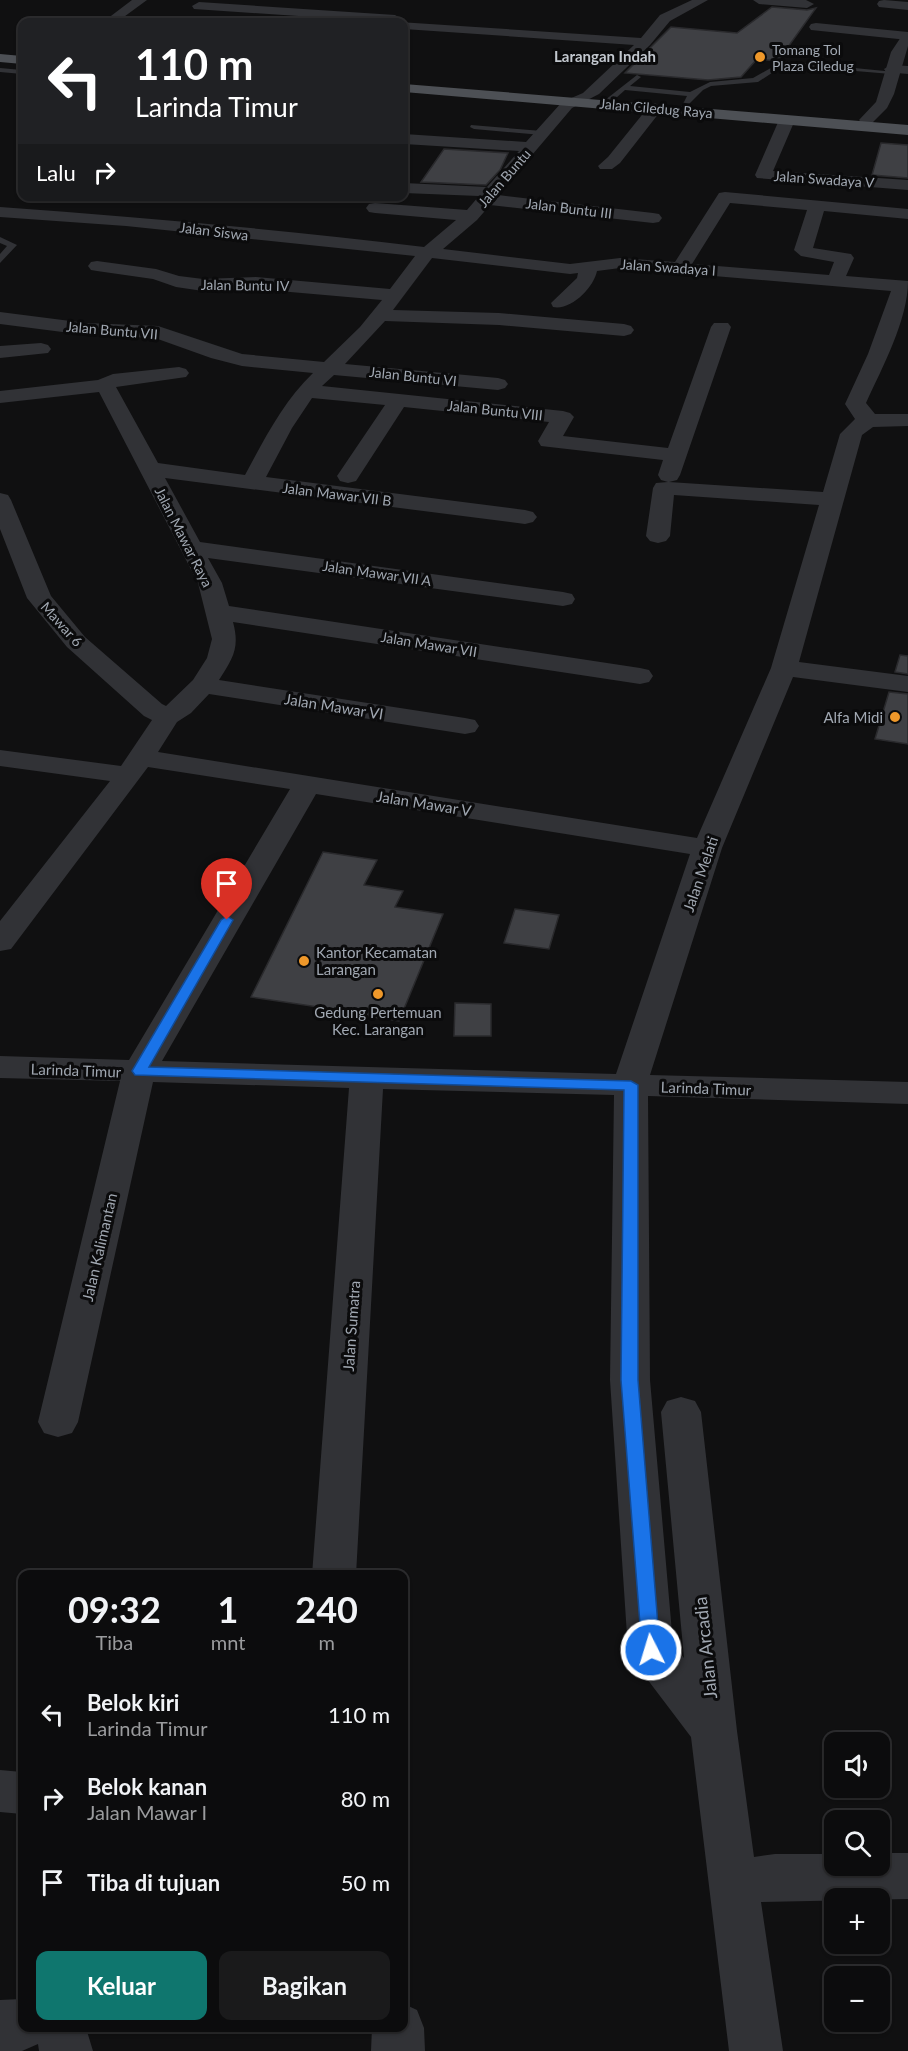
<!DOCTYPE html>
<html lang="id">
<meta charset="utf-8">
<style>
body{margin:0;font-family:Lato,sans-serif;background:#1a1a1b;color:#f1f3f6;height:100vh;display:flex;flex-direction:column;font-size:22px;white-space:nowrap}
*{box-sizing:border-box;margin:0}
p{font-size:20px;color:#9a9b9d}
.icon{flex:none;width:33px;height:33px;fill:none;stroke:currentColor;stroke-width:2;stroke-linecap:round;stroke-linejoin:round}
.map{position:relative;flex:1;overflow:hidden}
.side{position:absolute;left:18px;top:1570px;width:390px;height:462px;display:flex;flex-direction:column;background:#0c0c0d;border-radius:12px;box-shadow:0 2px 4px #0004,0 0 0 2px #2c2c2e}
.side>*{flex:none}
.banner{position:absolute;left:18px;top:18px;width:390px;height:183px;border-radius:12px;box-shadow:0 2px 4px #0004,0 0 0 2px #2c2c2e;background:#202124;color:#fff;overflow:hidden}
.controls{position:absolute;left:824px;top:1732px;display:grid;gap:12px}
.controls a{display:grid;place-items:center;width:66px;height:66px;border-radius:12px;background:#0c0c0d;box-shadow:0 2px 4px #0004,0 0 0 2px #2c2c2e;font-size:30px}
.pin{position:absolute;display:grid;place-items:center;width:51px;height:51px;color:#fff;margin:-62px -26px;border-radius:50% 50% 50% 0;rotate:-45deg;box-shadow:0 0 6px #0007}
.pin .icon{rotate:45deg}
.me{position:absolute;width:66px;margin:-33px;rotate:355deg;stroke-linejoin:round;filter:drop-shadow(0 0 4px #0008)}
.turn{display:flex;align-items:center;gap:21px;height:126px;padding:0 18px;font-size:27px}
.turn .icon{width:78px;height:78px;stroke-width:2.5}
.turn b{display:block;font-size:42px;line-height:51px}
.then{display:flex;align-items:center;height:57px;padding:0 18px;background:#0003;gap:12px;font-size:22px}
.eta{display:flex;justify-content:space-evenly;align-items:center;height:102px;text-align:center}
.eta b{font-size:36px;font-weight:700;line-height:42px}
.cta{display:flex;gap:12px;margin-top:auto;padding:12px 18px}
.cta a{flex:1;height:69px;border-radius:12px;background:#0f766e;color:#fff;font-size:24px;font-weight:700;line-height:69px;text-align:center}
.cta a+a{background:#1a1a1b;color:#f1f3f6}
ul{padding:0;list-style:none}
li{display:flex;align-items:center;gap:18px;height:84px;padding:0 18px}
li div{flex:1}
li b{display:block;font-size:22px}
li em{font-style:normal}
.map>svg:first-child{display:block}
</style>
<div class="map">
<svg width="908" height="2051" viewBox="0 0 908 2051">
<rect width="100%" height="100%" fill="#101011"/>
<!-- building -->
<path fill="#3f4044" stroke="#2a2a2d" stroke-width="1.5" d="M772,7L807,10L816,8L778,61L757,59L741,77L708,80L625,73L671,27L737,33Z
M881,143L908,145V178L872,175Z
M444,149L508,153L500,170L486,185L421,182Z
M900,655L908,656V674L895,672Z
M889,692L908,694V744L875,739Z
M323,852L377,860L364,885L403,891L395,907L443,914L399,1021L338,1012L339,1010L251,997Z
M515,909L559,915L549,949L504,943Z
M455,1003L491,1004V1036H454Z"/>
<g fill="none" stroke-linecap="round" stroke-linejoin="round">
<!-- service -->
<path fill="#313236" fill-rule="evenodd" d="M783,61L895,72L891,74L784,65L758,82L711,86L703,90L687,106L683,104L687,96L625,90L607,106L600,104L637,75L641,77L630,86L690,92L710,82L753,78Z
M0,68L22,70V74L0,72Z
M471,125L542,131L546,133L542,135L474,129L470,127Z
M0,237L17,245L0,263V254L7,246L0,243Z"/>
<!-- minor -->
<path fill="#313236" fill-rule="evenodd" d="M132,0H147L117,22H103Z
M692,0H708L670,21L650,45L599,94L572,108L498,195L653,213L659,214L662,218L659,222L653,223L490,205L477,220L443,249L570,264L620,258L675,262L719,193L725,192L908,209V219L824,211L813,248L851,254L854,258L846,276L908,281C908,320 882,368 866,403L875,414H908V426L873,427L862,435L799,662L908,676V692L793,677L722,848L650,1075L908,1082V1104L648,1096L650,1380L673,1644L684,1658L661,1412L667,1401L681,1397L695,1401L701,1412L737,1731L754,1857L775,1854H834V1866H879V1853H908V1899L761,1902L783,2051H729L691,1737L635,1663L628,1650L610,1380L614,1095L383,1089L356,1575H312L349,1088L153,1082L78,1422L72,1433L58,1437L44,1433L38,1422L120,1081L0,1078V1056L129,1060L290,789L148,767L11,949L0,951V921L110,781L0,766V750L121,766L152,720L144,716L67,647L27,598L0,529V493L8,495L11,500L51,596L85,637L162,704L166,706L193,680L207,658L212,639L198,583L99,392L0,403V391L98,380L113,374L179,367L186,369L189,373L186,377L116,387L158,463L245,475C265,438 283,402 313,373L242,366L211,358L155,338L86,335L0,324V312L86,323L158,326L242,354L324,362L360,327L382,300L256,289L203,291L176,287L153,279L97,271L91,270L88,266L91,262L97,261L156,269L179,276L203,279L256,277L390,289L415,256L126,226L0,217V207C142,217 283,230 424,247L456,220L375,213L369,212L366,208L369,204L375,203L467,210L479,196L404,193V183L487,187L519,151L404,144V134L526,142L562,102L583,93L634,45L404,29V22H399L641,38L660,15ZM730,203L807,210L794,250L801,256L834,262L829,275L692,264ZM432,258L570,274L578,273L577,278L551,303L553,307C571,311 594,287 597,271L620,268L891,291L868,354L845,404L855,419L840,434L823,492L669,482L677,480L680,475L731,327L728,323H714L711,327L668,448L563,436L574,417L570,413L563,411L322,386L334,375L498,390L505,388L508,384L505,380L498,378L345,364L385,321L499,325L624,336L631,334L634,330L631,326L624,324L499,313L393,310ZM312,398L385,405L337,476L340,481L348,483L356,481L404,407L549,422L538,441L541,446L663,460L658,475L661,480L668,482L656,483L653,488L646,536L650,541L658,543L666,541L670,536L674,495L819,505L771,668L697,838L158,752L177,722L191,713L209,694L465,734L475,732L479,726L475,720L465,718L219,680C233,658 240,648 233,622L640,684L649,682L653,676L649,670L640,668L229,606L222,583L208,558L563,606L572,604L575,599L572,594L563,592L200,542L165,478L525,524L533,522L537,517L533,512L525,510L266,477L292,428ZM316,794L690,854L616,1074L162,1061Z
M753,0H806L814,4L807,8L759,4Z
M884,0L908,2V10L879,7L877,4L879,1Z
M199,2L395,15L402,19L397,22H387L194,9L192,6Z
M816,23L908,32V40L811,30L809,27L811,24Z
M891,65L908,66V74L886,72L884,69Z
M655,103L663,108L620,163L612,169H600L598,166L608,157L650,105Z
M787,115L795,120L773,171L908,180V190L757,178L755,175L779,120Z
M41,343L48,345L51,349L48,353L0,358V346Z
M0,1770L22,1772V1814L0,1812Z
M22,1999V2028H86L93,2051H39L38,2044L22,2051H0V2000Z
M404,2004L417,2010L424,2028L425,2051H371L372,2028H404Z"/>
<!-- tertiary -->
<path fill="#313236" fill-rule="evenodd" d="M908,33V46L894,94L887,108L872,123H862L859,120L876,102L891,52L903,34Z"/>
<!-- primary -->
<path fill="#4d5055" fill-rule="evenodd" d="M0,54L22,56V64L0,62Z
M404,84L908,125V135L404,92Z"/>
</g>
<!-- route -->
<path fill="#1a73e8" stroke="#114b97" stroke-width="1.5" d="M227,916L233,920L149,1067L631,1081L638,1085V1380L660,1650L658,1655L651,1658L644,1655L642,1650L621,1380L624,1090L135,1075L132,1071L221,920Z"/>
<!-- markers -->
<g fill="#ef982a" stroke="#0b0b0c" stroke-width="2">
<circle cx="760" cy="57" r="6"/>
<circle cx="895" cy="717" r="6"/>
<circle cx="304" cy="961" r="6"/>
<circle cx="378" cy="994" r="6"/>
</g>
<g text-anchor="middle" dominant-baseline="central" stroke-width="6" stroke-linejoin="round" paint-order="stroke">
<!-- far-poi labels -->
<g font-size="14" fill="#a1a8b2" stroke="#0b0b0c" text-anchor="start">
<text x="772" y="49">Tomang Tol<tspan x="772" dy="16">Plaza Ciledug</tspan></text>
</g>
<!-- far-street labels -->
<g font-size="14" fill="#a1a8b2" stroke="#0b0b0c">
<text transform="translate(656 108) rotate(5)">Jalan Ciledug Raya</text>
<text transform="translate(504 178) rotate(-49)">Jalan Buntu</text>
<text transform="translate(824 179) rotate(4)">Jalan Swadaya V</text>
<text transform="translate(569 208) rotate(7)">Jalan Buntu III</text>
<text transform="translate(214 231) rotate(7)">Jalan Siswa</text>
<text transform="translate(668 267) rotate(4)">Jalan Swadaya I</text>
<text transform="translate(245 285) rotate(1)">Jalan Buntu IV</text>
<text transform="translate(112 330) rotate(5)">Jalan Buntu VII</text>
<text transform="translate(413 376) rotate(6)">Jalan Buntu VI</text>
<text transform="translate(495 410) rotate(6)">Jalan Buntu VIII</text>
<text transform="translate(337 494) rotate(7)">Jalan Mawar VII B</text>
<text transform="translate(184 537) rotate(63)">Jalan Mawar Raya</text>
<text transform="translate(377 573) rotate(8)">Jalan Mawar VII A</text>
<text transform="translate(62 624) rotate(48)">Mawar 6</text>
<text transform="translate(429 644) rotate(9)">Jalan Mawar VII</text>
</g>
<!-- far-quarter labels -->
<g font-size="15" font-weight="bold" fill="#c2c7ce" stroke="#0b0b0c">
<text x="605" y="56">Larangan Indah</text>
</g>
<!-- street labels -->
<g font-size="15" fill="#a1a8b2" stroke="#0b0b0c">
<text transform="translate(334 706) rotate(9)">Jalan Mawar VI</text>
<text transform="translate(424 803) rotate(9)">Jalan Mawar V</text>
<text transform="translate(700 874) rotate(-71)">Jalan Melati</text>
<text transform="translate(76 1070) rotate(2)">Larinda Timur</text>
<text transform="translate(706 1088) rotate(2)">Larinda Timur</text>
<text transform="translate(99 1247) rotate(-77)">Jalan Kalimantan</text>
<text transform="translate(351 1326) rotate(-86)">Jalan Sumatra</text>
</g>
<!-- poi labels -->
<g font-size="15" fill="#a1a8b2" stroke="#0b0b0c" text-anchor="end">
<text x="883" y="717">Alfa Midi</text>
<text x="316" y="952" text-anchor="start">Kantor Kecamatan<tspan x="316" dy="17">Larangan</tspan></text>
<text x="378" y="1012" text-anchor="middle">Gedung Pertemuan<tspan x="378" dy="17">Kec. Larangan</tspan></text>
</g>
<!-- near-street labels -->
<g font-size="18" fill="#a1a8b2" stroke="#0b0b0c">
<text transform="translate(705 1648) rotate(-96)">Jalan Arcadia</text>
</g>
</g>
</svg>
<div class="controls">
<a><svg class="icon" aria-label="sound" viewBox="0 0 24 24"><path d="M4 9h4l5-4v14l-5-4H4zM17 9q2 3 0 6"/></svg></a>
<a><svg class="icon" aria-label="search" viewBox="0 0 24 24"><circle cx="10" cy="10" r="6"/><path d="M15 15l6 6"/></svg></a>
<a>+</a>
<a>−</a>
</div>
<div class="pin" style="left:227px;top:920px;background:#d93025"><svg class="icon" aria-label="arrive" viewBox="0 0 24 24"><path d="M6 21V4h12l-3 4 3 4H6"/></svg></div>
<svg class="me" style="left:651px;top:1650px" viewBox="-20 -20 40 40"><circle r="17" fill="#1a73e8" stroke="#fff" stroke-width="3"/><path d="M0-11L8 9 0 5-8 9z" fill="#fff"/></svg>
<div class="banner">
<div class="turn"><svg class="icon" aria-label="left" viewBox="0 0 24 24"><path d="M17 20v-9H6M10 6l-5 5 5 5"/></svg><div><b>110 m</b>Larinda Timur</div></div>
<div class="then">Lalu<svg class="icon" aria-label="right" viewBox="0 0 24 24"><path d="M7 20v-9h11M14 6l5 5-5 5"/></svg></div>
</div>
<section class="side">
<div class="eta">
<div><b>09:32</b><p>Tiba</p></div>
<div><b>1</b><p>mnt</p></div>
<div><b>240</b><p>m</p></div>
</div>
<ul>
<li><svg class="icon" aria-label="left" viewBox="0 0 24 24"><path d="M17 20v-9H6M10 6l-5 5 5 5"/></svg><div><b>Belok kiri</b><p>Larinda Timur</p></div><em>110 m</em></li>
<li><svg class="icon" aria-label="right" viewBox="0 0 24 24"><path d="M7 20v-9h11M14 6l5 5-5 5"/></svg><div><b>Belok kanan</b><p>Jalan Mawar I</p></div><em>80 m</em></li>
<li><svg class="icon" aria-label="arrive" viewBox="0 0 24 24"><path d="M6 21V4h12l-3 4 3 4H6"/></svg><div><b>Tiba di tujuan</b></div><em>50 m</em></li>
</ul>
<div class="cta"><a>Keluar</a><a>Bagikan</a></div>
</section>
</div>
